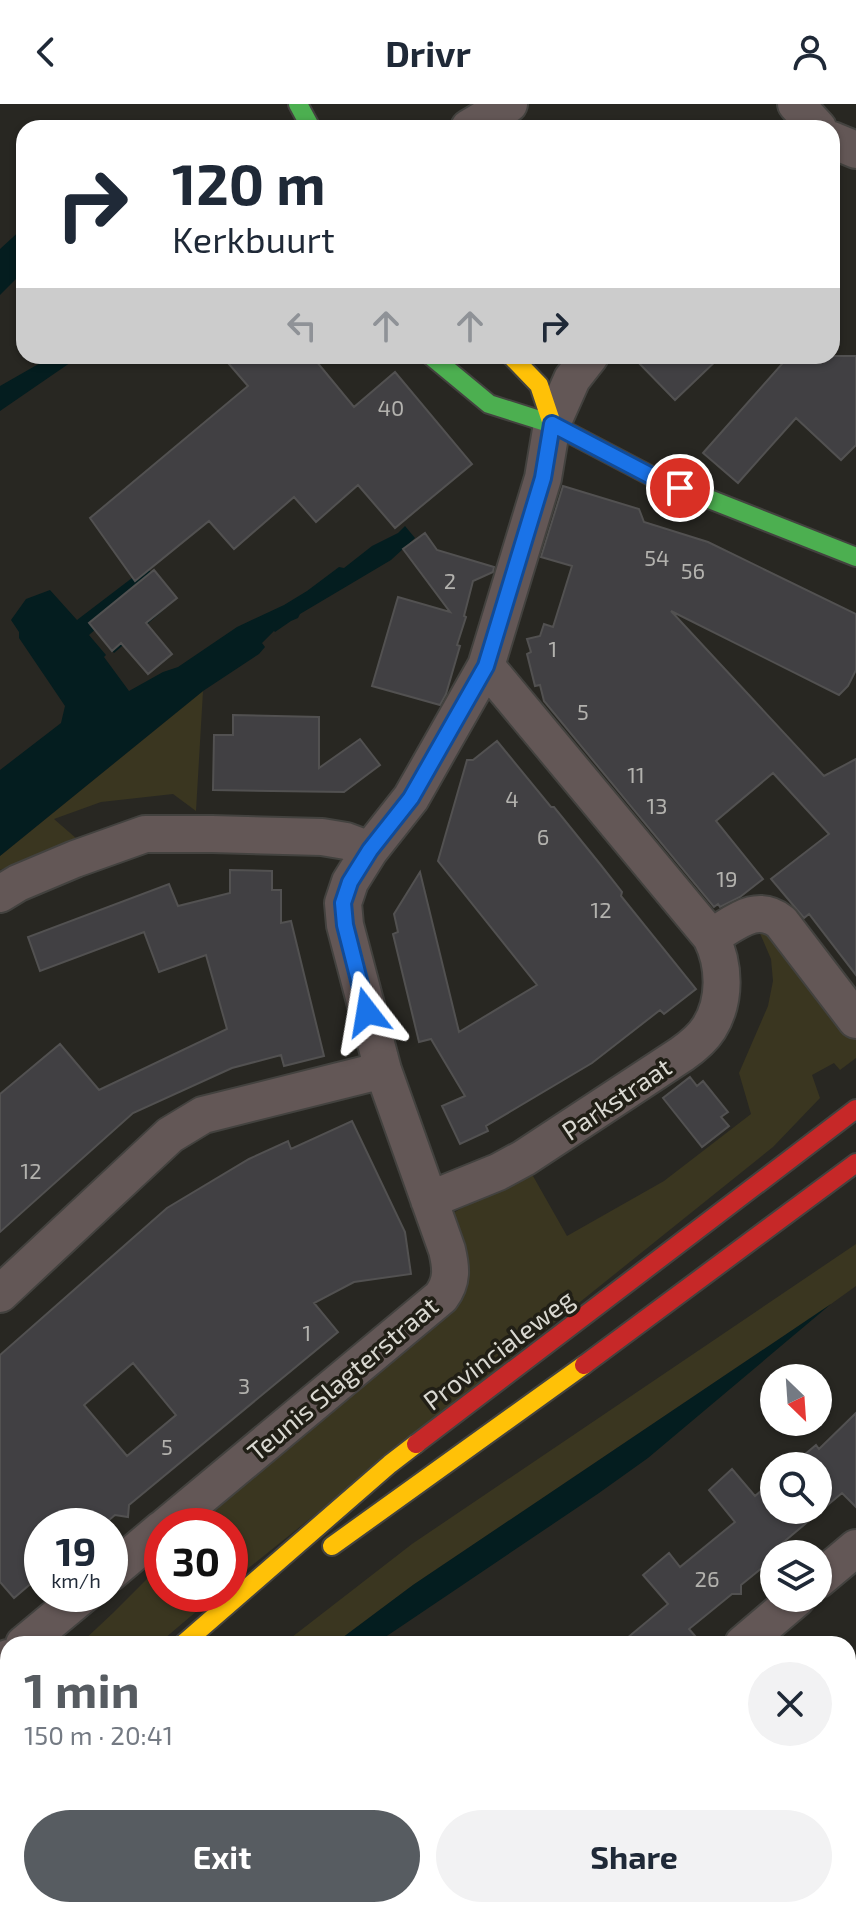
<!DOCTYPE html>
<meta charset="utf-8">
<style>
body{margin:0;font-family:"Exo 2",sans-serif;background:#f2f2f3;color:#1f2937;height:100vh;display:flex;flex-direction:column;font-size:30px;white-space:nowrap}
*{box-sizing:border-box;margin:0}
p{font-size:26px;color:#747a83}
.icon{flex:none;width:44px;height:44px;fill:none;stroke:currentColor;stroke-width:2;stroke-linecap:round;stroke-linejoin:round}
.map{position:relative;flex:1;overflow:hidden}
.details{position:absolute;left:0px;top:1532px;width:856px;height:282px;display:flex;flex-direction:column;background:#fff;border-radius:24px 24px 0 0;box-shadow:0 2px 6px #0004}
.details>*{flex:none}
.banner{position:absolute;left:16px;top:16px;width:824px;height:244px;border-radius:24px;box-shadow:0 2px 6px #0004;background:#fff;color:#1f2937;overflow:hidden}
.needle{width:52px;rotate:155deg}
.fabs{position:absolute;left:760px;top:1260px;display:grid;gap:16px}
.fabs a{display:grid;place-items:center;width:72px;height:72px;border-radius:50%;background:#fff;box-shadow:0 2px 6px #0004;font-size:40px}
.speed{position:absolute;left:24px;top:1404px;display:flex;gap:16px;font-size:40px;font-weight:700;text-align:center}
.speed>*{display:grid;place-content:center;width:104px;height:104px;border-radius:50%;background:#fff;box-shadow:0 2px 6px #0004;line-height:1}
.speed small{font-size:20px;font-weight:400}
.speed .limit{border:12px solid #d22;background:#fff;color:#111}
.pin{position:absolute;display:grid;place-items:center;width:68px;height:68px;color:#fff;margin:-34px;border:4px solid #fff;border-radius:50%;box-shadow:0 2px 8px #0007}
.me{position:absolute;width:88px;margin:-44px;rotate:346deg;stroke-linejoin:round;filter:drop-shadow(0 0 6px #0008)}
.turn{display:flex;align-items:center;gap:28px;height:168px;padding:0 24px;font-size:36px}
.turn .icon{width:104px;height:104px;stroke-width:2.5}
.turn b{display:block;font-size:56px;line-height:68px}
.lanes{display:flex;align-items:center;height:76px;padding:0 24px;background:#0003;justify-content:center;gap:40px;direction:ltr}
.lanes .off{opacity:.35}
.round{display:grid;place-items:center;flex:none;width:84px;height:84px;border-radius:42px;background:#f2f2f3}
.head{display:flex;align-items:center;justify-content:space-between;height:136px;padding:0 24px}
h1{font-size:48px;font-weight:700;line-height:60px;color:#575c61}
.primary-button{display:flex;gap:16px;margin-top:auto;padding:16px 24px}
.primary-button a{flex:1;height:92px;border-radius:48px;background:#575c61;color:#fff;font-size:32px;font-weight:700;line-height:92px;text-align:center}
.primary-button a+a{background:#f2f2f3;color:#1f2937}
header{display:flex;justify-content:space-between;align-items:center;height:104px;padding:0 24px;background:#fff;font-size:36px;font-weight:700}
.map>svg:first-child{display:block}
</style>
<header><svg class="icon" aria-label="back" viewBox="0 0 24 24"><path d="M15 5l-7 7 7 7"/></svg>Drivr<svg class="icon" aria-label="person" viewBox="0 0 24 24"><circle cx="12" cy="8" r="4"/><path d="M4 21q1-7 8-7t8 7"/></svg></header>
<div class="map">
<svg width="856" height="1813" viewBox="0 0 856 1813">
<rect width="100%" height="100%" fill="#282722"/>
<!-- green -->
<path fill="#3a3620" d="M203,587L196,707L173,690L101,698L54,715L77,735L0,766V752Z
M756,820H767L856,930V954L840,966L834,959L812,971L820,994L773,1043L230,1479V1422H195L459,1197L467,1183L462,1154L448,1112L529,1065L567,1132L664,1077L751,1010L739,969L768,902L773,877L771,855Z
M856,1140V1182L831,1200L413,1481L334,1540H283L412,1440Z
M162,1460V1490H217L158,1540H80L114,1508Z"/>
<!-- water -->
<path fill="#041d1f" d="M24,123V167L0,191V145Z
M50,252H80L0,307V282L42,258Z
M405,422L415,434L391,456L300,510L298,514L291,517L275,528L274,527L262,539L265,543L259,550L203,587L0,752V666L61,619L65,602L19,534V528L11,516L26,495L50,486L77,516L132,474L135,477L149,466L175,496L114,549L97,528L151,477L89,531L106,551L104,553L129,587L163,568L178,563L237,523L284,501L307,487L339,463L344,464L372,442L398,429Z
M831,1200L648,1354L599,1389L375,1540H334L413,1481Z"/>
<!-- building -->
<path fill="#414043" stroke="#525151" stroke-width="2" fill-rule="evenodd" d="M222,252H312L354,303L395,268L472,360L395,424L358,381L316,418L294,393L234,445L209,417L135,477L90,414L248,282Z
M632,252H721L675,296Z
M789,252H856V341L841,356L796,314L738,379L703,349Z
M563,382L639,405L644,418L708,438L856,510V566L848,582L839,591L671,507L824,672L856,655V871L809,810L804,814L771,775L829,730L773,669L716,717L763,775L740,793L720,803L718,800L714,803L544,597L540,581L535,582L527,550L531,548L527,535L540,532L544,520L553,523L572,462L541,453Z
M425,429L437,446L494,463L493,468L473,477L464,512L466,513L457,541L460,542L446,590L440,601L372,582L398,493L450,508L403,445Z
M154,466L177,494L146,519L172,550L148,570L121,539L112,547L89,519Z
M233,611L319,613V664L360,635L380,661L344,688L213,686L214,631H233Z
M497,637L551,703H554L600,760L622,788L621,792L696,885L664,910L660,906L592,959L486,1022L488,1027L460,1040L442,1002L465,992L431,935L419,938L393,830L398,828L394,810L420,768L459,928L537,881L438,757L467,656H473Z
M230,766L272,767V786H281V819L291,817L324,952L284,962L281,951L232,964L133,1009L0,1128V990L60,940L99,986L227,925L206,851L159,868L144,828L40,867L28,833L169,780L178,802L230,789Z
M690,973L697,982L703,977L728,1008L721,1013L729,1022L702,1043L663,994Z
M352,1017L405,1128L411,1170L354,1178L314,1199L338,1228L129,1401L128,1413L115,1411L102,1422H42V1470L14,1494L0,1478V1251L167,1104L249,1055L288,1037L291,1045ZM133,1259L176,1311L127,1352L84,1301Z
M856,1309V1403L842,1389L773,1447L775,1450L774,1454L741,1481V1490H732L689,1525L702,1540H620L668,1500L643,1471L669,1449L680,1463L735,1418L709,1386L732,1365L755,1392L774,1376V1406H818V1362H791L816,1341L819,1345Z"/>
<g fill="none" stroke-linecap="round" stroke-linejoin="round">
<!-- street casing -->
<g stroke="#43423f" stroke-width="40">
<path id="street" d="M796,0L818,24
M469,24L509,0
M832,36L856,46
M0,790L18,779L75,755L145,730H212L322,733L346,737L370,746
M711,833C734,820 756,798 781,818L856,916
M429,1096L498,1068L524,1054L682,950C692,943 702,935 709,924C726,897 725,861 711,833L486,562
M0,1190L170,1031L203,1011L383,966
M166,1422L441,1193C453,1177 451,1163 447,1146L383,966L345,821L343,799L350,778L370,746L411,694L486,562L543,374L552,320L572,275L590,252
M110,1469L162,1425
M818,1476L856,1444
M24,1540L84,1490
M743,1540L797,1494
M0,1561L8,1554
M423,1813L431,1806"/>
</g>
<!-- fast casing -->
<g stroke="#43423f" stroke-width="22">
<path id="fast" d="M298,0L311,24
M431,252L489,300L552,320L651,372L856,453"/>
</g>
<!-- slow casing -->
<g stroke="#43423f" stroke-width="22">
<path id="slow" d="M511,252L539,281L552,320
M332,1442L584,1261
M183,1540L390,1360L416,1340"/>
</g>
<!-- jam casing -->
<g stroke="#43423f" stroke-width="22">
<path id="jam" d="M584,1261L856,1059
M416,1340L856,1005
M0,1698L8,1691"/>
</g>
<!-- street -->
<use href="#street" stroke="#635756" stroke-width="36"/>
<!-- fast -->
<use href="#fast" stroke="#4caf50" stroke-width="18"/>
<!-- slow -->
<use href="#slow" stroke="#ffc107" stroke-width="18"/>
<!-- jam -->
<use href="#jam" stroke="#c62828" stroke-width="18"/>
</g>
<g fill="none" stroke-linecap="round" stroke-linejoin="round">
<!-- route casing -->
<g stroke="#114b97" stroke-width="20">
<path id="route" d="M367,908L345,821L343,799L350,778L370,746L411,694L486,562L543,374L552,320L651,372L680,384"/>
</g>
<!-- route -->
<use href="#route" stroke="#1a73e8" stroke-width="14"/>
</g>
<g text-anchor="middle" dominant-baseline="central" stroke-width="7" stroke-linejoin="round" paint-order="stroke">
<!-- number labels -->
<g font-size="22" fill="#b3b2ae">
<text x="391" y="303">40</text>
<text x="657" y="453">54</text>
<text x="693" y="466">56</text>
<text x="450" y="476">2</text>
<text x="553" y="544">1</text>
<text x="583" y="607">5</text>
<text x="636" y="670">11</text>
<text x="512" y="694">4</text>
<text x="657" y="701">13</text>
<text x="543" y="732">6</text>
<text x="727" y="774">19</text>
<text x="601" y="805">12</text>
<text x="31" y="1066">12</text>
<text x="307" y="1228">1</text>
<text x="244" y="1281">3</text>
<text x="167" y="1342">5</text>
<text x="707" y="1474">26</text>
</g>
<!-- street labels -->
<g font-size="26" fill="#d9d8d1" stroke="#211f16">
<text transform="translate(616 994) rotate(-34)">Parkstraat</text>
<text transform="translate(498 1245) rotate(-37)">Provincialeweg</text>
<text transform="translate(342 1274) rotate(-40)">Teunis Slagterstraat</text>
</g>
</g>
</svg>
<div class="fabs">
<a><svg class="needle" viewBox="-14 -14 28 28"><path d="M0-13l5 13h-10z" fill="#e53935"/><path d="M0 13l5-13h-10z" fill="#747a83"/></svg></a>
<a><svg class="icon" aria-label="search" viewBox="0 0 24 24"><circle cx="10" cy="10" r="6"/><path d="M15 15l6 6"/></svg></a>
<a><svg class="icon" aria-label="layers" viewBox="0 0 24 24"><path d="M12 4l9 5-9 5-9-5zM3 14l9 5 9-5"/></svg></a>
</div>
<div class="speed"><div>19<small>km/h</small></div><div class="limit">30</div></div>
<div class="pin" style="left:680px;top:384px;background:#d93025"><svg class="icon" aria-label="arrive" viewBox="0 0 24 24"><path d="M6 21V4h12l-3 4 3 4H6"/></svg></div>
<svg class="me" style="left:367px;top:908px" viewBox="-20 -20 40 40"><path d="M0-17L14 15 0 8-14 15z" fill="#1a73e8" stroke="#fff" stroke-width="4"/></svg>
<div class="banner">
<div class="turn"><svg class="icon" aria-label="right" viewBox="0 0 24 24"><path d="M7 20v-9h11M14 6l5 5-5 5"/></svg><div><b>120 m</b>Kerkbuurt</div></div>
<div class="lanes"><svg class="icon off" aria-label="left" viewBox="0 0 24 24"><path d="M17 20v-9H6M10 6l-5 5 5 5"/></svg><svg class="icon off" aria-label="ahead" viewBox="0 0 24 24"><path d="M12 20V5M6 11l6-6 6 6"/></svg><svg class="icon off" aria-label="ahead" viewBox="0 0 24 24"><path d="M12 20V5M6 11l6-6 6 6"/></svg><svg class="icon" aria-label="right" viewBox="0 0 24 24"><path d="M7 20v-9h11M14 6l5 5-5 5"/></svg></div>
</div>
<section class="details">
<div class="head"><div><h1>1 min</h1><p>150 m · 20:41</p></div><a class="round"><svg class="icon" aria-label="close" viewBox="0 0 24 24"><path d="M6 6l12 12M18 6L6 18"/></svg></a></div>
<div class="primary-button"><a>Exit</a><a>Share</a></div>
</section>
</div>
